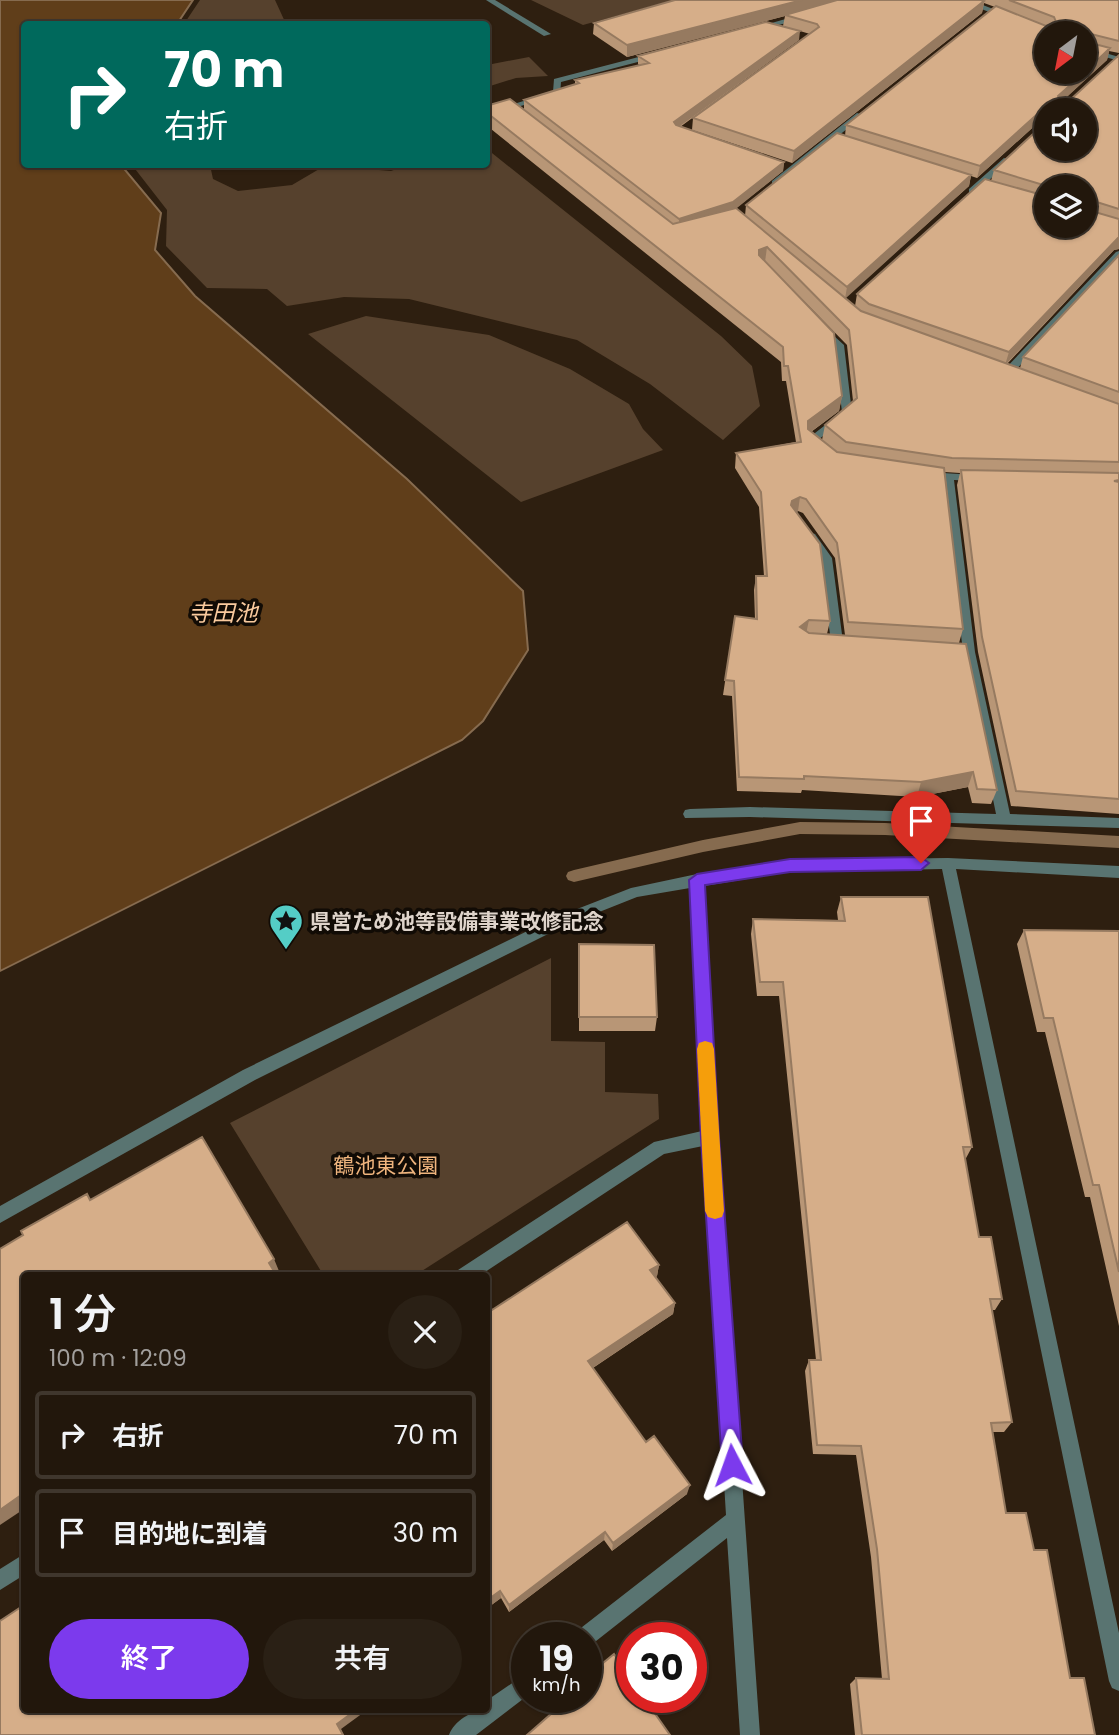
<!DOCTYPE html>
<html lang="ja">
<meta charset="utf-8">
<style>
body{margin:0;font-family:Poppins,"Noto Sans JP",sans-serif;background:#2a2015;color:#f1f3f6;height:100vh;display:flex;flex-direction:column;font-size:26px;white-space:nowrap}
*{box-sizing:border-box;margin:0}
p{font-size:23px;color:#a29f9d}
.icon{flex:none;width:38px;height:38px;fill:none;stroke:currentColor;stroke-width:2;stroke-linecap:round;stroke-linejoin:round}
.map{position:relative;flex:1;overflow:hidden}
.details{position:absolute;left:21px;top:1272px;width:469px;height:441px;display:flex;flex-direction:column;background:#22170c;border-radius:7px;box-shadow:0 2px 5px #0004,0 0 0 2px #3f362d}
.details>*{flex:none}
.guide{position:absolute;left:21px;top:21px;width:469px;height:147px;border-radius:7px;box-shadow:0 2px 5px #0004,0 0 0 2px #3f362d;background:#00695c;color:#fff;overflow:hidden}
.needle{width:46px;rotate:212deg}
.tools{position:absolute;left:1034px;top:21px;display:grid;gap:14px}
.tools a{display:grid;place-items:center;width:63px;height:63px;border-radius:50%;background:#22170c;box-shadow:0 2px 5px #0004,0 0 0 2px #3f362d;font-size:35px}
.speed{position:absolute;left:511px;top:1622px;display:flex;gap:14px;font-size:35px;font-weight:700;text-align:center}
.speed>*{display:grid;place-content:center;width:91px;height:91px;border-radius:50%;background:#22170c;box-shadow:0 2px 5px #0004,0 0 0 2px #3f362d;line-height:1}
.speed small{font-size:18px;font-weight:400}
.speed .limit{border:10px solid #d22;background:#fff;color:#111}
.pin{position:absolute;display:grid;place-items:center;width:60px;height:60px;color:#fff;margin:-72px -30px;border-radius:50% 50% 50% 0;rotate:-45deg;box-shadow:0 0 7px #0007}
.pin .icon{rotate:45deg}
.me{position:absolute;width:77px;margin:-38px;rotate:356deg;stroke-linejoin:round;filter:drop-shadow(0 0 5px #0008)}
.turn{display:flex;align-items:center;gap:24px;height:147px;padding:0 28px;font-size:32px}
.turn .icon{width:91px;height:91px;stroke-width:2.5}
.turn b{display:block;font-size:49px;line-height:60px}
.round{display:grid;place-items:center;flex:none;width:74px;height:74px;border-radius:37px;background:#2a2015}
.headline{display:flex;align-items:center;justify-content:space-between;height:119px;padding:0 28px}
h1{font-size:42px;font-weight:600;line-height:52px}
.cta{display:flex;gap:14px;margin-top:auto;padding:14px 28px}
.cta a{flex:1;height:80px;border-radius:42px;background:#7c3aed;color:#fff;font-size:28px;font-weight:600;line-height:80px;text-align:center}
.cta a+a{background:#2a2015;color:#f1f3f6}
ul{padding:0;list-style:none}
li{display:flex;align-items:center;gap:21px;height:88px;margin:0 14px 10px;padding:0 14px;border:4px solid #3f362d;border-radius:7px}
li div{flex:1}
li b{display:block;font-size:26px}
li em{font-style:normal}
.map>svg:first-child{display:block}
</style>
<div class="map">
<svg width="1119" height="1735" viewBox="0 0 1119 1735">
<rect width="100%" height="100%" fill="#2e1f10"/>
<!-- green -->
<path fill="#56412d" d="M200,0H275L286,24H184Z
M531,0H674L583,25Z
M529,57L548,76L516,78L487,87V65Z
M487,149L721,336L752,366L760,406L723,440L650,384L577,340L409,299L344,297L287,306L267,289L207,288L166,246L167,210L132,165H210L213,179L238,191L292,185L326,165H362L367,169L391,171L407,165L486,164Z
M366,316L489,335L570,369L629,404L643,429L663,450L521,502L308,334Z
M551,958V1041L605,1042V1092L658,1094L659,1119L414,1276H324L230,1123Z"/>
<!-- water -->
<path fill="#603e1a" stroke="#866b4f" stroke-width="2" d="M0,0H193L177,24H24V164L121,165L161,213L155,250L195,296L407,479L523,591L528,650L483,721L462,740L0,971Z"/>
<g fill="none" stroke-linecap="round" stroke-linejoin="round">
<!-- stream -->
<path fill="#866b4f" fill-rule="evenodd" d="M800,822L885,823L1119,836V848L885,835L800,834L703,852L574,882L568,880L566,876L568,872L574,870L703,840Z"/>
<!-- service -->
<path fill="#597471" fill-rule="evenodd" d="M486,0H495L551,34L544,36Z"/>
<!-- minor -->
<path fill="#597471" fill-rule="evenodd" d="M959,0H970L1011,16L1004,18Z
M803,14L807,16L806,18L755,31L751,29Z
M1085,47L1119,57V61L1085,51Z
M654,53H657V57L561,82L560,95L517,107L523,111V115H517L507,106L553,92L554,79Z
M857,113L864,115L778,185H772V181Z
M1004,158L1011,160L975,193H969V189Z
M1119,251V259L1012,374H1004V370L1116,252Z
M823,326L844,345L852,413L818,440L826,448L821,451L806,440L842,412L834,346L818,329Z
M926,472L976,475L981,478L976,481L954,480L975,652L1010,814L1119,818V828L750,817L685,818L683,814L685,810L690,809L750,807L996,814L963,652L943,479L922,477L921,475Z
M811,533L815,534L832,558L843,642L837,646L831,642L820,558L805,537Z
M948,858L1119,866V878L956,869L1119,1633V1691L1112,1688L1109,1681L942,869L790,872L704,886L718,1137L760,1735H740L727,1538L591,1645L586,1647V1638H574L577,1631L726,1515L703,1146L664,1154L479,1276H456L458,1270L654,1142L702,1131L690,888L637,897L564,926L255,1080L0,1223V1206L243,1070L554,918L631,888L697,874L790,860Z
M24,1554V1575L0,1590V1569Z
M527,1673V1696L476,1735H449C454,1721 472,1710 486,1710V1701Z"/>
</g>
<!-- wall -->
<path fill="#b89676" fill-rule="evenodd" d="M675,0H1119V53L1109,51L1107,60L1063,100H1070L1119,55V249L1114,250L1007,364L1020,368L1023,357L1119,255V814L1011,806L978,652L957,485L960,473L945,472L963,629L959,643L997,790L991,804L972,803L968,787L917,797L802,790L801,793L737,791L732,696L723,695L735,616L755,619L754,590L756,576H764L759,507L735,468L736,453L796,442L786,381H782L781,362L486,125V106L524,109V100L575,84V80L639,65L638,64V56L799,40L680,127L784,162L783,171L736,208L745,216L746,205L845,136L846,125L995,7L984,3L982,13L792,163L692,130L693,118L810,34L783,26L785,16L627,57L593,34L594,23ZM1046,110H1085L994,170L991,181L857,294L855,306L845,298L969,186L971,176L977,178L1041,120L1046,121ZM1046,187H1085L1046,226ZM798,295L847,345L853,401L825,425L822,440L811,432L839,411L842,396ZM798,511L803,513L835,558L845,635L827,634L830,621L797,512Z
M841,897L972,1147L965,1160L979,1237L1002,1299L995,1310H992L1012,1422L1004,1432H993L1006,1513L1034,1550L1070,1678L1095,1735H855L850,1684L856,1678L882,1679L871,1557L856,1455L813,1454L805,1371L809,1360H816L779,996H757L751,934L753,919L838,920L837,912Z
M1024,930L1119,931V1326L1090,1197H1085L1045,1032H1037L1017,944Z
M579,944L657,1017L655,1031H579Z
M659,1265L657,1276L656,1277L675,1303L673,1314L593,1368L646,1442L687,1494L612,1551L604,1540L509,1612L501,1598L486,1609L492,1310Z"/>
<!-- shaded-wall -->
<path fill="#967a60" d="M802,0H844L785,15V16L627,57V45Z
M984,1L982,13L792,163L794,151Z
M800,31L799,40L673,131L674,122Z
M1110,48L1107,60L1055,108L1058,96Z
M1044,108L1041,120L977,178L980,166Z
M784,162L783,171L732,212L679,228V219Z
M971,175L969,186L845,299L847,287Z
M1119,237V249L1114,250L1005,365L1009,352Z
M767,247L765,262L758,265L759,250Z
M842,396L839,411L805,436L808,421Z
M800,497L798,511L790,516L792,501Z
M809,620L806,634L800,627Z
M973,772L968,787L917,797L921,782Z
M274,1259L279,1271L274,1274L269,1263Z
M659,1265L657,1276L649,1281L650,1270Z
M675,1303L673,1314L588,1371V1361Z
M690,1485L687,1494L612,1551L613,1543Z
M24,1493V1509L0,1525V1510Z
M605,1532L604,1540L509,1612V1605Z
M500,1591L501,1598L486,1609V1601Z
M356,1710H367L341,1729L344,1735H343L337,1724Z"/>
<!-- building -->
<path fill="#d6ae89" stroke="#967a60" stroke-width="2" d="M675,0H802L627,45L594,23Z
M837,0H981L984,1L794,151L693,118L819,27L817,24L785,15Z
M1009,0H1119V41L1087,33V42L1110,48L1085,72V33H1046V72H1085L1058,96L1060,101L1070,100L1119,55V209L1087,199L1088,210L1119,219V237L1009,352L869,304L857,294L985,179L1046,196V226H1085V187H1050L994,170L1046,122V149H1085V110H1052L1044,108L980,166L846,125L996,6L1046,26L1056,22L1054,17Z
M766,22L800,31L674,122L676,125L784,162L733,202L679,219L524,100L579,83L575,80L649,63L638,56Z
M510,99L673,224L736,208L861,311L1119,404V462L952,458L846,442L825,425L857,398L849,330L767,247L759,250V255L834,333L842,396L808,421V429L837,452L944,468L963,629L848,622L837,543L806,499L800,497L792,501L791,505L820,544L830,621L809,620L800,627L809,633L966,644L997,790L977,789L973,772L921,782L804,776V779L739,777L734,681L725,680L735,616L757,619L756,576H767L761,492L736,453L801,442L788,366H784L783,347L486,112V106Z
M837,133L971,175L847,287L746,205Z
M1119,255V392L1023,357Z
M961,470L1119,473V480L1114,481L1119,482V799L1016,791L982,637Z
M841,897H928L972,1147H963L979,1237H991L1002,1299H990L1012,1422L991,1423L1006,1513H1026L1034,1550H1047L1070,1678H1084L1095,1735H862L856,1678L889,1679L877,1549L861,1446L817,1445L809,1360H821L783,982H760L753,919L845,921Z
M1024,930L1119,931V1272L1099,1185H1093L1053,1018H1044Z
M579,944L654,945L657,1017H579Z
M202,1137L274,1259L269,1263L277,1276H24V1493L0,1510V1249L23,1235L21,1231L87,1194L90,1200Z
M627,1222L659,1265L650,1270L675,1303L588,1361L646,1442L654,1436L690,1485L613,1543L605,1532L509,1605L500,1591L486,1601V1302L492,1310Z
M24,1605V1710H356L337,1724L343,1735H0V1621Z
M614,1654L632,1680V1698H644L670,1735H527L560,1706L557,1702L562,1698H586V1677Z"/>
<!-- route -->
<path fill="#7c3aed" stroke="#51269a" stroke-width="2" d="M921,857L929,863L921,870L790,872L705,885L719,1138L743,1465L740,1472L732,1475L725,1472L722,1465L701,1138L689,880L697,874L790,859Z"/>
<!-- slow -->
<path fill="#f59e0b" d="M705,1041L712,1043L714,1049L724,1211L722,1217L715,1219L708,1217L705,1211L697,1049L699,1043Z"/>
<!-- icons -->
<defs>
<g id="sight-pin" transform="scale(1.75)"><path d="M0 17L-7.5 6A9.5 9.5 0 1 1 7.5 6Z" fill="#54cdc6" stroke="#110b05"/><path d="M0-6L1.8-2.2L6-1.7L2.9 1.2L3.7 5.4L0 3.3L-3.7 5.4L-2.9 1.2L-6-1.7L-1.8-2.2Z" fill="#111"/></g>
</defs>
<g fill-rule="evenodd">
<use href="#sight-pin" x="286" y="921"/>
</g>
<g text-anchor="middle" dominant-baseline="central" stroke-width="7" stroke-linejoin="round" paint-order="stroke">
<!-- poi labels -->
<g font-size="21" font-weight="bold" fill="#dfd4cb" stroke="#110b05" text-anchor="start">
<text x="310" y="921">県営ため池等設備事業改修記念</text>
</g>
<!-- park labels -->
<g font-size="21" fill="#efb47d" stroke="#110b05">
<text x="386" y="1165">鶴池東公園</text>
</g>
<!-- water labels -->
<g font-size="23" font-style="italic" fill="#faca9e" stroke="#110b05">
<text x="223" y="613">寺田池</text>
</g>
</g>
</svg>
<div class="tools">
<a><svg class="needle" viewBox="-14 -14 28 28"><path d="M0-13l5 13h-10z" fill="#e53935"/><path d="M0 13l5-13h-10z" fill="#a29f9d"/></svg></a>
<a><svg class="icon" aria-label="sound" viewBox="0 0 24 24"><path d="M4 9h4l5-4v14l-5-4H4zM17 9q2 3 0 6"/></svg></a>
<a><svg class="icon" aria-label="layers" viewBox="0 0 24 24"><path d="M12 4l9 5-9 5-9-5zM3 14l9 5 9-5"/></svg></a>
</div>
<div class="speed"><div>19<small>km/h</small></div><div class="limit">30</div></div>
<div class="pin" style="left:921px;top:863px;background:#d93025"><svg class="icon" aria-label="arrive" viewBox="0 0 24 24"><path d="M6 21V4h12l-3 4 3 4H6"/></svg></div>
<svg class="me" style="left:732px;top:1465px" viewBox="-20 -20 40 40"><path d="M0-17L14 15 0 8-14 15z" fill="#7c3aed" stroke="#fff" stroke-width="4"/></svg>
<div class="guide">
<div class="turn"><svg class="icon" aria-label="right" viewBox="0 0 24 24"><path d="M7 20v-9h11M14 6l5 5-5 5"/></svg><div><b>70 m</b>右折</div></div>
</div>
<section class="details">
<div class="headline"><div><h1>1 分</h1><p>100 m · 12:09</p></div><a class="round"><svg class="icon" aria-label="close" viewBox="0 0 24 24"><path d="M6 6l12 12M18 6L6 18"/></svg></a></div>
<ul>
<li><svg class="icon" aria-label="right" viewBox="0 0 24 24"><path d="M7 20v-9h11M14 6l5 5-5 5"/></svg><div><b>右折</b></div><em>70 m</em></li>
<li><svg class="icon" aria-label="arrive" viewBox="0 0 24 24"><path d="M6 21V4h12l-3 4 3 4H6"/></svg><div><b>目的地に到着</b></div><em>30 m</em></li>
</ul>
<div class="cta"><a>終了</a><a>共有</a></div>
</section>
</div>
